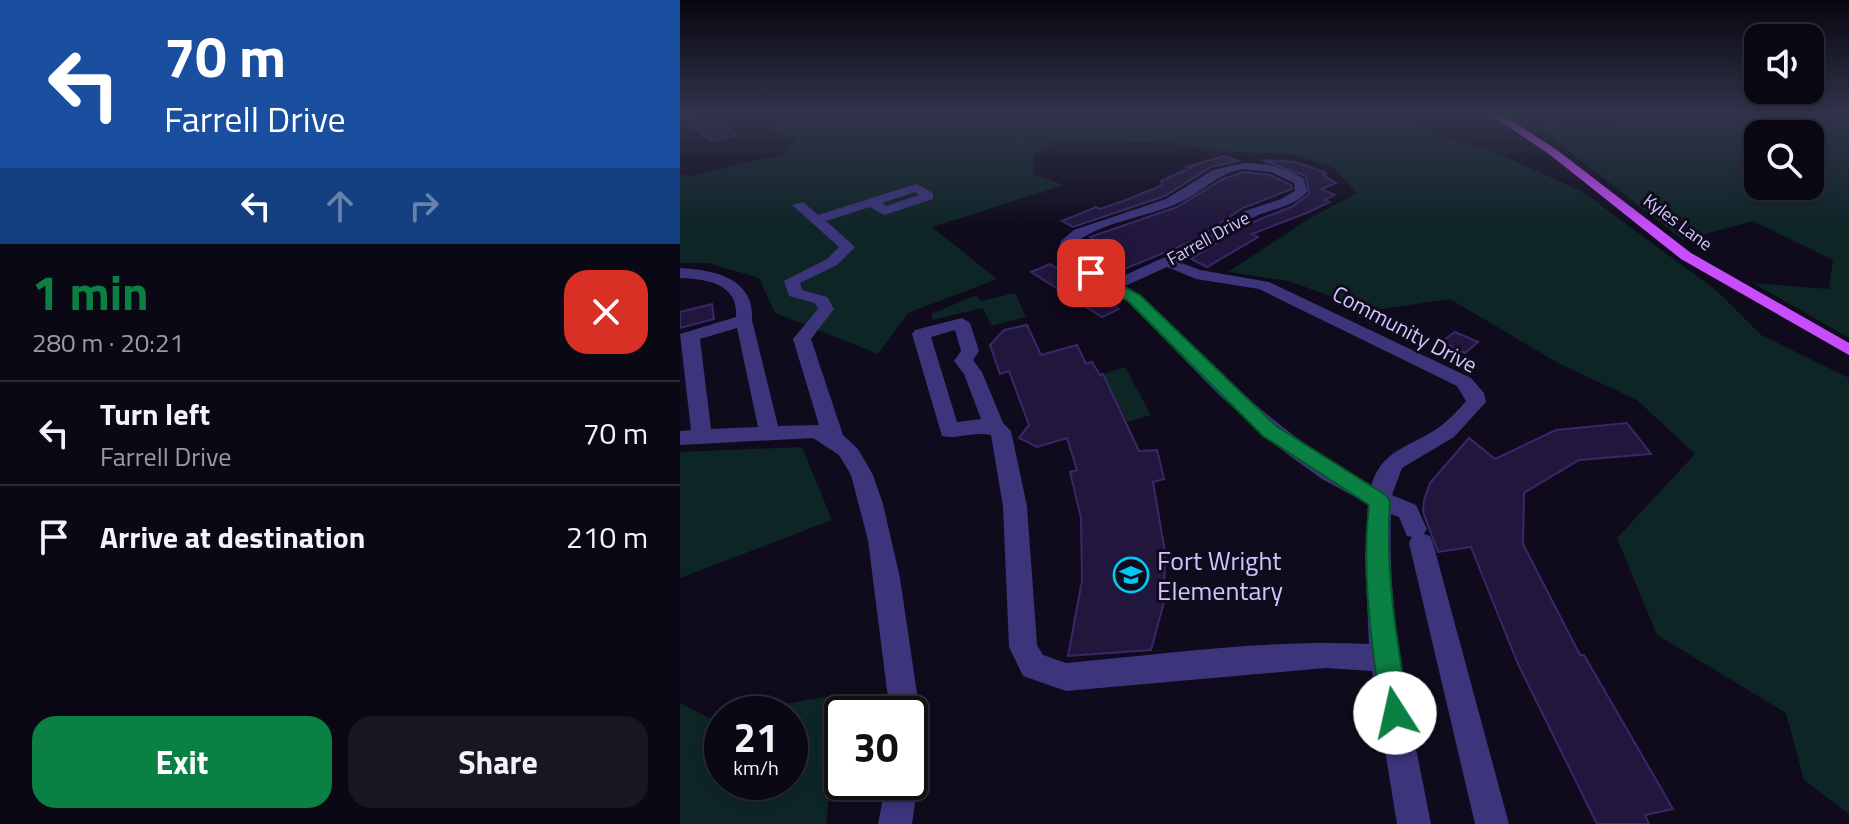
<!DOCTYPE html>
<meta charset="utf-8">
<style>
body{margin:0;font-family:"Titillium Web",sans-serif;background:#191622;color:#f1f3f6;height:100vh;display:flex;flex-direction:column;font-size:30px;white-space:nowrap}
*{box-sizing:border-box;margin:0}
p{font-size:26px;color:#9a9aa0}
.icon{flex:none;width:44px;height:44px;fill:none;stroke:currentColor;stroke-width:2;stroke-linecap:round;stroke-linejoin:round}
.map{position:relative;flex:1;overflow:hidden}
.sheet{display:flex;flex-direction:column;background:#0b0815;width:680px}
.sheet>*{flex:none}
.hud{background:#1a4fa0;color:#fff;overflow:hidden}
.fabs{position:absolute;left:1064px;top:24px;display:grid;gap:16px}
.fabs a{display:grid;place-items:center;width:80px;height:80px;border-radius:16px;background:#0b0815;box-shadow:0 4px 12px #0003,0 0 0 2px #2b2934;font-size:40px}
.speed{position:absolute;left:24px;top:696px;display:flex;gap:16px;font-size:40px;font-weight:700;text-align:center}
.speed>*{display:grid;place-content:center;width:104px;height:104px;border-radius:50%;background:#0b0815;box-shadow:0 4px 12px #0003,0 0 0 2px #2b2934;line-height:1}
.speed small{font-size:20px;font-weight:400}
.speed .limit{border:4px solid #111;border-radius:12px;background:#fff;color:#111}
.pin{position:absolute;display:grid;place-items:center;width:68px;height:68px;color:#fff;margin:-34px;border-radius:16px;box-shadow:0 4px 12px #0006}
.me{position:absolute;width:88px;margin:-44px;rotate:350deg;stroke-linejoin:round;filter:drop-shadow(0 0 6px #0008)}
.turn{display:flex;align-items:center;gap:28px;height:168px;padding:0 32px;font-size:36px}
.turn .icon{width:104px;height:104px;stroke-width:2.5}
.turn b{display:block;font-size:56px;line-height:68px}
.lanes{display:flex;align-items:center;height:76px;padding:0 32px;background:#0003;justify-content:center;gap:40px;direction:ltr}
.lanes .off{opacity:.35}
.round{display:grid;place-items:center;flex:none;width:84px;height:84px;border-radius:24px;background:#191622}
.headline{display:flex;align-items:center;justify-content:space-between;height:136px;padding:0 32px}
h1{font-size:48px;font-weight:700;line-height:60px;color:#0b8043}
.primary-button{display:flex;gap:16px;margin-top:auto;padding:16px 32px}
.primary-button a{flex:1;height:92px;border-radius:24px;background:#0b8043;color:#fff;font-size:32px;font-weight:700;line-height:92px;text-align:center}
.primary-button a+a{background:#191622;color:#f1f3f6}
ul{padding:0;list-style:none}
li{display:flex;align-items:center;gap:24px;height:104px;padding:0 32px;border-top:2px solid #2b2934}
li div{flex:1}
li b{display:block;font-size:30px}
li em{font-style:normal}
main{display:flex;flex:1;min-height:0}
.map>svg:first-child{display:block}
</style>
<main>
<section class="sheet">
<div class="hud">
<div class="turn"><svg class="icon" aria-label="left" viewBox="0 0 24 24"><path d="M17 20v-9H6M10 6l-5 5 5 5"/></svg><div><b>70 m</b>Farrell Drive</div></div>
<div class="lanes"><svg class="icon" aria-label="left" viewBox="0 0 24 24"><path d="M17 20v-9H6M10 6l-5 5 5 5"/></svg><svg class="icon off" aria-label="ahead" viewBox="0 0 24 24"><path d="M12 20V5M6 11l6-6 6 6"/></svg><svg class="icon off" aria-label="right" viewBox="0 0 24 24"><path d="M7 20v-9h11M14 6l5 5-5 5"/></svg></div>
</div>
<div class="headline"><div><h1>1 min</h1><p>280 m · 20:21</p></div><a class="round" style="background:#d93025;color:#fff"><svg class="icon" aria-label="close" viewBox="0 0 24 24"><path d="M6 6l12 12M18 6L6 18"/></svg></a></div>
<ul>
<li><svg class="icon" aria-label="left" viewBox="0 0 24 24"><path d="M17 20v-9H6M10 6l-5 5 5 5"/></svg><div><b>Turn left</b><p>Farrell Drive</p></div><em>70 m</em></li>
<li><svg class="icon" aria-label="arrive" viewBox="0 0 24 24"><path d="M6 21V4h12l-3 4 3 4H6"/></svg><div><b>Arrive at destination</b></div><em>210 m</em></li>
</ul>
<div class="primary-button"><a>Exit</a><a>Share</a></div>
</section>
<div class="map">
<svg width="1169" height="824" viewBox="0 0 1169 824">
<rect width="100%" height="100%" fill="#0f0b1c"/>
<!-- green -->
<path fill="#0e2526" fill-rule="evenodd" d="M111,113H737L724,117L738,129L812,151L903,192L1037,291L1081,335L1169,378V814L1124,780L1106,713L977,635L937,538L1015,454L957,400L880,364L770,299L690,311L609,281L548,272L629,219L677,193L652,167L610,154L532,151L497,143L378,140L355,153L353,174L384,185L252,227L317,279L228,313L198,354L95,313L79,278L28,263H0V174L9,176L101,155L119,138L94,132L95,120Z
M933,113H1169V338L1073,283L1149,289L1153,260L1073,221L1003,240L855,125L941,126ZM1078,134H1130V186H1078Z
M335,293L346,317L311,326L303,308L253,320L251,314L297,295L301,301Z
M445,367L471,415L447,422L423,374Z
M122,447L152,520L0,578V452Z
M160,694L146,824H0V703L29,718L42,715V782H110V714H50Z"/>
<!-- building -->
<path fill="#21173d" stroke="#392869" stroke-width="2" d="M37,120L57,135L32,141L13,126Z
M544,156L558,161L531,167L485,196L393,227L382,221L416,207L420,209L446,200L483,185L481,181L510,168L507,167Z
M582,160L616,162L644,172L646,174L643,175L656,183L641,189L655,195L644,200L649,202L629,212L572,234L578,237L527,267L511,259L568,224L611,207L629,194L626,176Z
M564,172L590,175L611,185L612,189L563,208L513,241L437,272L403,253L423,245L410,237L497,207L543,179Z
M370,264L392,277L439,309L422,317L351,272Z
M32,304L34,319L0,328V312Z
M347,325L361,355L397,345L406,364L412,362L420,375L423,374L459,451L477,450L484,479L473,482L485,552L484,602L471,650L388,656L402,581L401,518L390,472L397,470L387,438L357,447L339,438L349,425L329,371L320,374L310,345L324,330Z
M775,332L798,342L785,353L761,342Z
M947,423L971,454L899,460L844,493L843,544L900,655H904L993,809L965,815L969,824H917L838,664L791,547L758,552L743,512L744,500L750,483L789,438L815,459L876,430Z"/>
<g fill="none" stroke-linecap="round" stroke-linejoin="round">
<!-- minor -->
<path fill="#3c357c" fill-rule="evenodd" d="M564,163C586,163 606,167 624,179L627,192C613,207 594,208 576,216C549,229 526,249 499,262L520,270L589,282L791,378L804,393L806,402L774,437L722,468L712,495L736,505L747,529L744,534L750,536L753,543L829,824H795L729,543L732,537L727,536L719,517L711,514C707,620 731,721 751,824H717L692,671L646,668L386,691L343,676L329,647L323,506L311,435C292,431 276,440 262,436L232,334L235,330L282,318L290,323L299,351L293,360L302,372L323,423L331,431L347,506L357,645L363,655L386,663C486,654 588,639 689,644L685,559L688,504L642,479L606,453L540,396L448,302L378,254L381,241L394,230L486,199L533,170ZM564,169L591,172L614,183L615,191L601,199L565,211L514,244L434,280L393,253L395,243C428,218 474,218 510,197C529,186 541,172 564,169ZM487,267L516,279L579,289L777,386L786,401C776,413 765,424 752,432C725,448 701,452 691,486C602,437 532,367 460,296L445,286ZM275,330L281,351L274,361L284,374L301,419L277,422L251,337Z
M236,184L253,193V199L204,215L190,207L146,221L175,247L157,265L120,283L122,290L147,297L154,309L131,339L163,435L178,449L193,475L203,504L220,578L240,714L236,725L230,727V714H210L188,540L171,475L159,455L133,438L0,445V431L11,430L0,334L56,317C59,284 27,279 0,278V268C34,270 75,278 72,320L98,426L139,425L113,339L138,309L135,303L109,296L104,281L147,259L159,247L112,205L123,202L138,215ZM235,192L239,195L206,206L202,203ZM57,328L78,427L31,429L20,339Z
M230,769L238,782L232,824H198L206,782H230Z"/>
<!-- major -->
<path fill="#c84dff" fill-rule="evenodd" d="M23,113L21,115L0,120V114Z
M808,113H820L877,150L1011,253L1169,343V355L1001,259L869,154Z"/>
</g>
<!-- sky -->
<linearGradient id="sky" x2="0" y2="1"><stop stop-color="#08060f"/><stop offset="0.5" stop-color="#31344b"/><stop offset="1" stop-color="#31344b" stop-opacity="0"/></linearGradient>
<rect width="1169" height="228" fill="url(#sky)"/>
<!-- route -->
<path fill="#0b8043" stroke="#07532c" stroke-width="2" d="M411,269L460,295L596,426L707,496L710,502C705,574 717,642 729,713L725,723L715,727L705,723L701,713C692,643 681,576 689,505L583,436L449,302L406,276V270Z"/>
<!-- icons -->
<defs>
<g id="school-ring" transform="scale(1.8)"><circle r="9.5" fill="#0f0b1c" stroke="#00c9f1" stroke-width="1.5"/><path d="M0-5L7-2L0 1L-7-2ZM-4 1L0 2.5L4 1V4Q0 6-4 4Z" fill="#00c9f1"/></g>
</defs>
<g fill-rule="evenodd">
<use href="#school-ring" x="451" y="575"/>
</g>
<g text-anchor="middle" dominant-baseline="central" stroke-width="6" stroke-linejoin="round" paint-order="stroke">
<!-- far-street labels -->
<g font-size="18" fill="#d0c6ff" stroke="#0f0b1c">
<text transform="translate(998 222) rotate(37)">Kyles Lane</text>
<text transform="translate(528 238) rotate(-29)">Farrell Drive</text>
</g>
<!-- street labels -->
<g font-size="22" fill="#d0c6ff" stroke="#0f0b1c">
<text transform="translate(725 329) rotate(28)">Community Drive</text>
</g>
<!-- near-poi labels -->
<g font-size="26" fill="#d0c6ff" stroke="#0f0b1c" text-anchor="start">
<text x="477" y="560">Fort Wright<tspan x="477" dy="30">Elementary</tspan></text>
</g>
</g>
</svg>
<div class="fabs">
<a><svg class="icon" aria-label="sound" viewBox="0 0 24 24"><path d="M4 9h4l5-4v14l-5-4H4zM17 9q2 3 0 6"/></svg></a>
<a><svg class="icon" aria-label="search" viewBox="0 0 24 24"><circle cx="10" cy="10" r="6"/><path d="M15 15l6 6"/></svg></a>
</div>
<div class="speed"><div>21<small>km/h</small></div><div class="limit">30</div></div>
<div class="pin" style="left:411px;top:273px;background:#d93025"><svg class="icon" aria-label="arrive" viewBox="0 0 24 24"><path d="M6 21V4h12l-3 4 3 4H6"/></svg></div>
<svg class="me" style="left:715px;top:713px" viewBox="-20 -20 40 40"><circle r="19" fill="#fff"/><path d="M0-13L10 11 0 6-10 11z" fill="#0b8043"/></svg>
</div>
</main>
